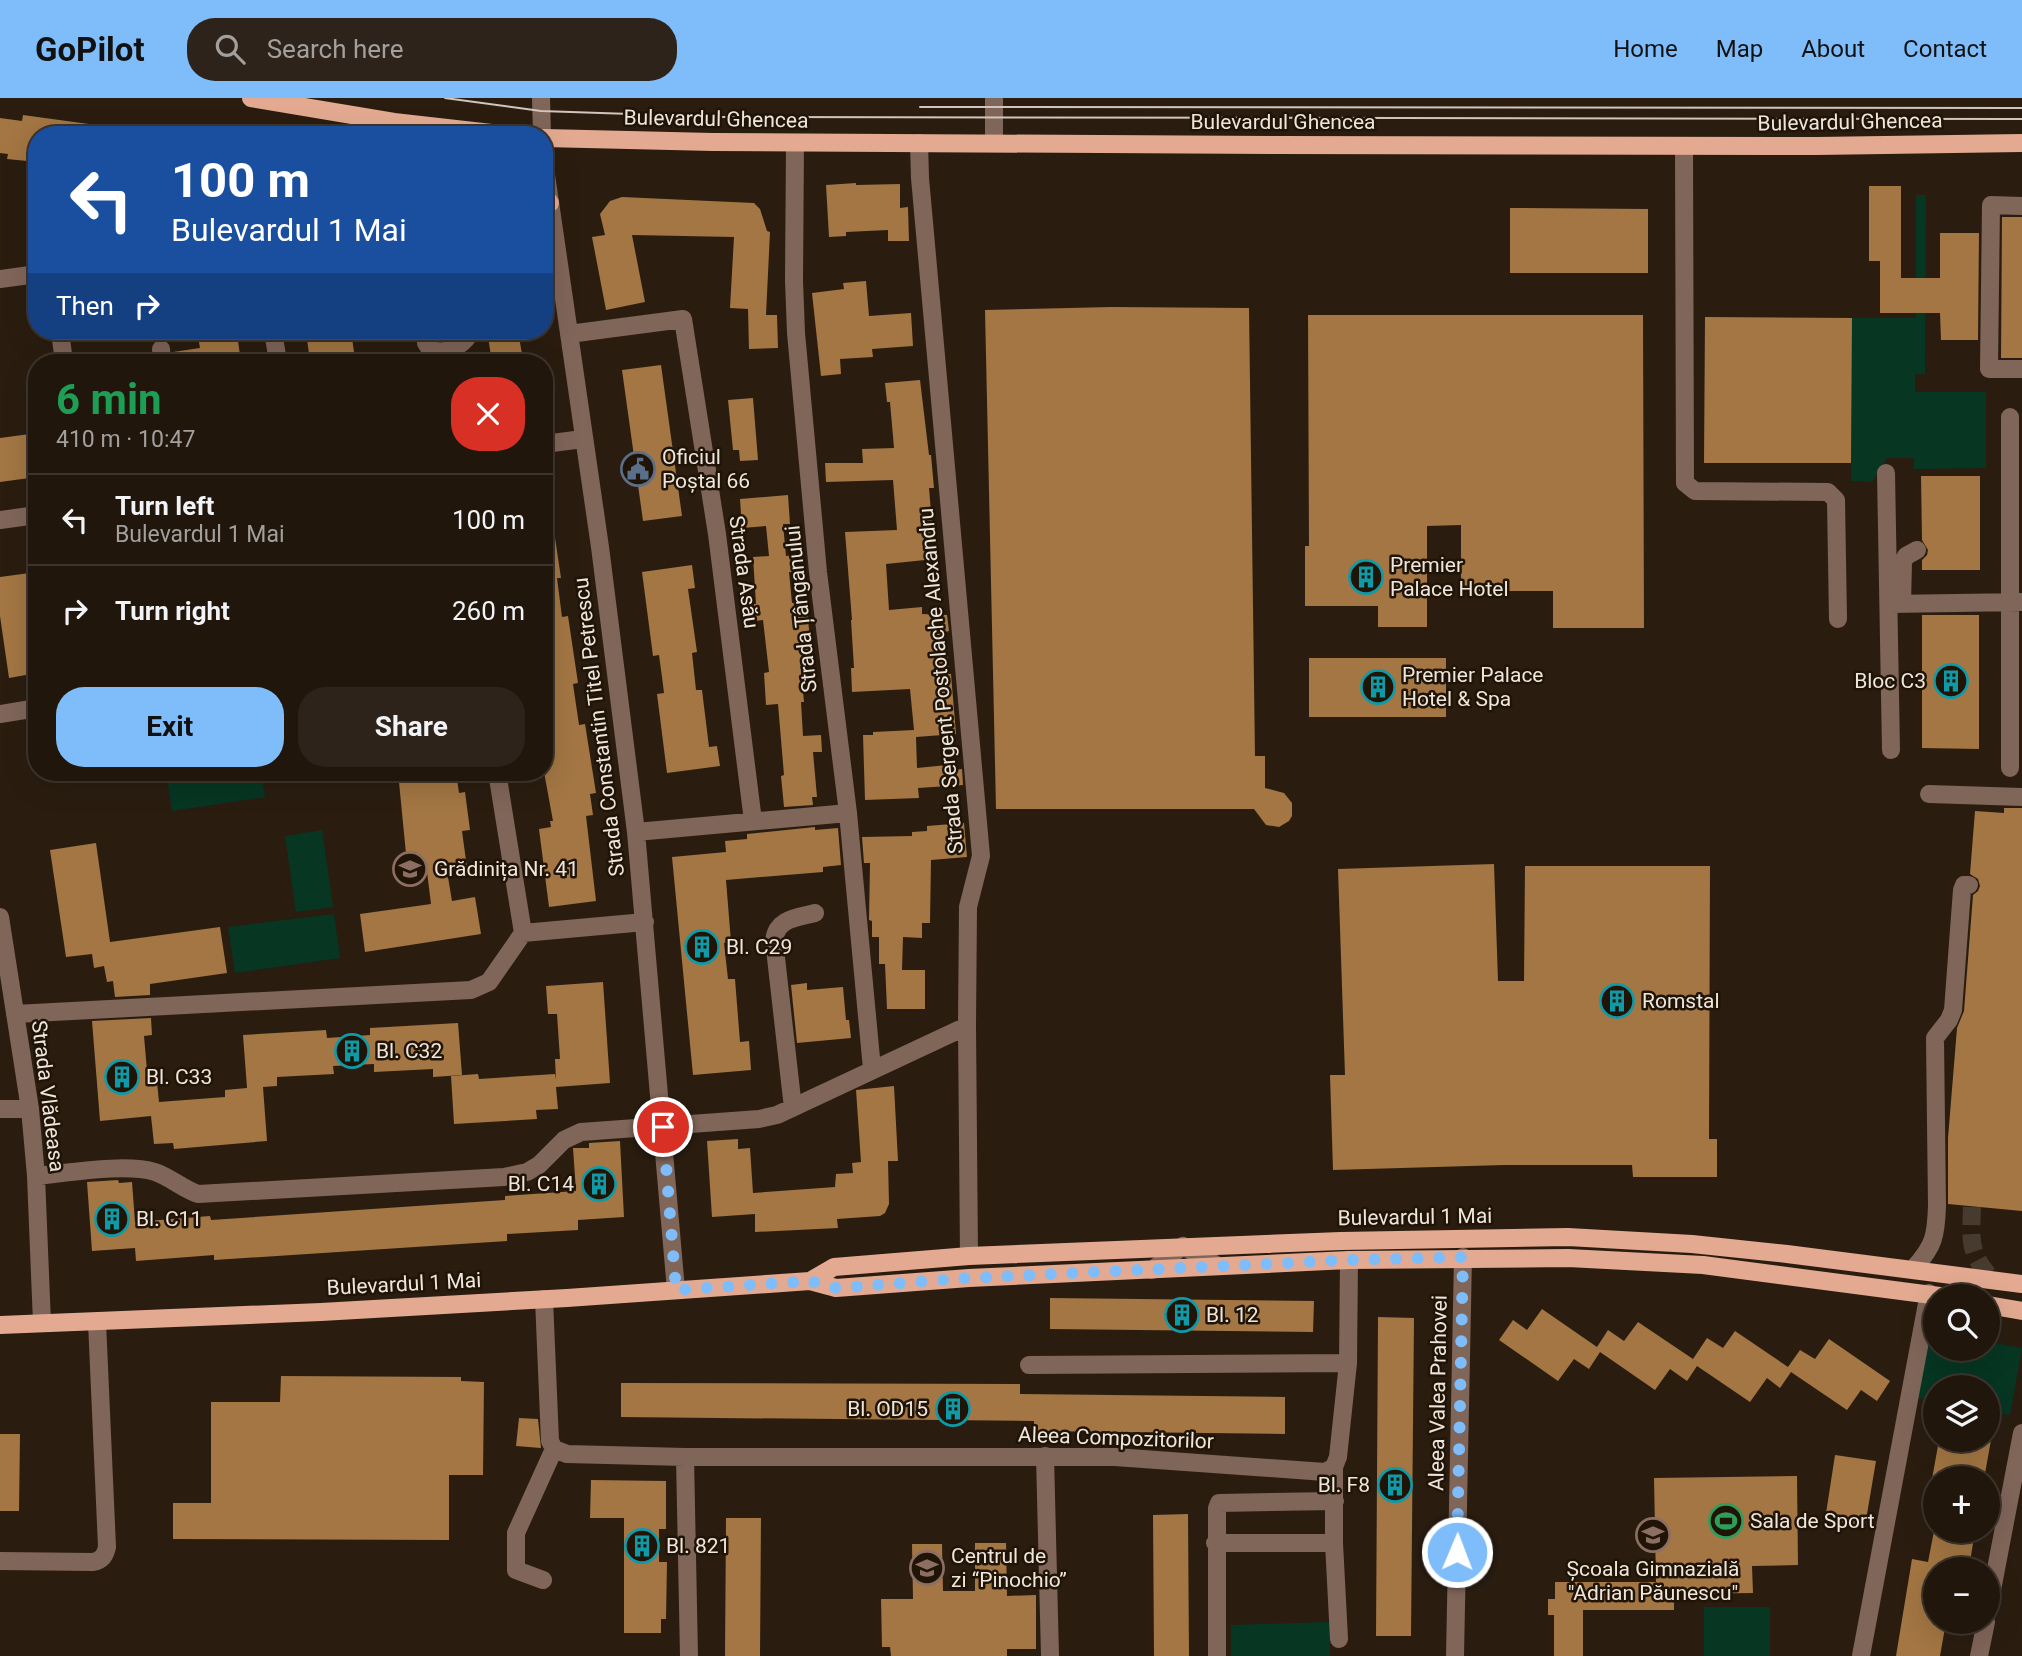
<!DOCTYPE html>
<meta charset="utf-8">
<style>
body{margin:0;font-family:Roboto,sans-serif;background:#2d231a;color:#f1f3f6;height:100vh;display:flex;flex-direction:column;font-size:26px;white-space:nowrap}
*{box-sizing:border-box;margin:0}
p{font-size:23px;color:#a29f9d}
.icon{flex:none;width:38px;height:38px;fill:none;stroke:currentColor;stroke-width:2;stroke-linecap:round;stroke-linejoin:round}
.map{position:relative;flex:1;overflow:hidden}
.details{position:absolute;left:28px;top:256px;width:525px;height:427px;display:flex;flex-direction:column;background:#20160c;border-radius:28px;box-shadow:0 7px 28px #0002,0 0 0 2px #3d352d}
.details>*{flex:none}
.top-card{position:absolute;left:28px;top:28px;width:525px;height:214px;border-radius:28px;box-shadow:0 7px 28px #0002,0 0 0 2px #3d352d;background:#1a4fa0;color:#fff;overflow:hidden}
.controls{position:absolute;left:1923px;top:1186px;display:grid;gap:14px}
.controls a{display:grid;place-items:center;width:77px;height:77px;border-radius:50%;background:#20160c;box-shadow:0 7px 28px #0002,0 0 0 2px #3d352d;font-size:35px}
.pin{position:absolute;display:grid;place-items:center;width:60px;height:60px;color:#fff;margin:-30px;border:4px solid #fff;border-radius:50%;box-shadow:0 2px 7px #0007}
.me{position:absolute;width:77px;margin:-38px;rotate:1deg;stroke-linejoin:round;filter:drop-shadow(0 0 5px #0008)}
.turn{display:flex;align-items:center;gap:24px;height:147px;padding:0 28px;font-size:32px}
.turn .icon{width:91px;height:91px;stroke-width:2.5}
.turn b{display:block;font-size:49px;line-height:60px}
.then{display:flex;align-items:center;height:66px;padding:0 28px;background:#0003;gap:14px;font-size:26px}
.round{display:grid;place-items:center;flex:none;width:74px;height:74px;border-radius:28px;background:#2d231a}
.headline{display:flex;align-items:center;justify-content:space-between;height:119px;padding:0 28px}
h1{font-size:42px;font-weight:700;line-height:52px;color:#1e9e55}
.cta{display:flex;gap:14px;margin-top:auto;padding:14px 28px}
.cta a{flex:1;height:80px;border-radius:28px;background:#7fbdfa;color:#111;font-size:28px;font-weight:700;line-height:80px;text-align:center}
.cta a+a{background:#2d231a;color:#f1f3f6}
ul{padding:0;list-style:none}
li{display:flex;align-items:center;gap:21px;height:91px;padding:0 28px;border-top:2px solid #3d352d}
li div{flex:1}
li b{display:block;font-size:26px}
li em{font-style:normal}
header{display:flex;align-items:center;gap:42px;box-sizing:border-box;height:98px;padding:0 35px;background:#7fbdfa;color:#111}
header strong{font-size:33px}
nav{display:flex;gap:38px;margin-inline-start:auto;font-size:24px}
.search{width:490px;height:63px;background:#2d231a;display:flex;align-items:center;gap:18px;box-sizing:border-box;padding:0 24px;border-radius:28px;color:#a29f9d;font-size:26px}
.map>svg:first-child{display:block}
</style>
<header>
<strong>GoPilot</strong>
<div class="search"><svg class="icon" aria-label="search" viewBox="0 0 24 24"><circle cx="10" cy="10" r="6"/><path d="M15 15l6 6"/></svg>Search here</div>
<nav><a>Home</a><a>Map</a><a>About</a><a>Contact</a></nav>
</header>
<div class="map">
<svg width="2022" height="1558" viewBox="0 0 2022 1558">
<rect width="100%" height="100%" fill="#2a1d10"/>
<!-- green -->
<path fill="#073623" d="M1916,97H1926L1925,276H1915V294H1986V370L1914,371V360H1887L1872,384L1851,383L1852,220H1916Z
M166,674H261L265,699L172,713Z
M322,732L333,809L296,814L285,738Z
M334,816L340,860L235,875L228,829Z
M1930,1234H1935L1936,1251H1988V1244L2022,1250L2010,1317L1988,1313V1290H1936L1935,1303L1918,1300Z
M1704,1509H1770V1558H1704Z
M1330,1524V1558H1231V1527Z"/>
<!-- building -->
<path fill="#a37643" d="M23,17L96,27L95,37H37V64L7,61L8,56L0,55V20L22,23Z
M856,85V87L900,86V110L908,109L909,143H888V132L846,134V138L829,139L826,87Z
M1869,88H1901V180H1940V135H1979L1978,242H1941L1940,215H1880V163H1869Z
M622,99L754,105L760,111L767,133L770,134L766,217H777L778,250L749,251L748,211L730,210L734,139L632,137L645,204L606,212L592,139L605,137L600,116L610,103Z
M1510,110L1648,111V175H1510Z
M2002,119H2022V260H2001Z
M866,183L869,218L911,215L913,248L872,251L873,259L840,261L841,276L821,278L812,195L844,191L843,185Z
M1111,209L1249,210L1255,658H1265V690L1284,695L1292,705V718L1289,723L1279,729L1266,727L1254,711H996L985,212Z
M1308,217H1643L1644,530H1553V493H1461V427L1427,428V529H1378V508H1305V448H1309Z
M1705,219L1852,220L1851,365H1704Z
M197,233H232L233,244L238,243L241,264H173V254L200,250Z
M306,233H351L355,261L350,262L351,264H310Z
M487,233H518L522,256L516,257L517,264H492Z
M661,267L682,418L643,423L622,272Z
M920,282L929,357H931L934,390H929L935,461L886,466L889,512L922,509V516L947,517L949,533L945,534L949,576H951L956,636L916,639L917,670L947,667V673L962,671L963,687L918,690L919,700L865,702L863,637H873V634L914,632L910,591L852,594L851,570H854L851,522H852L845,434L897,432L893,382L826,384L825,365H863L862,351L894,350L890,304H887L885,285Z
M753,300L758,362L740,363L739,352H733L728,302Z
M37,335V379L0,384V340Z
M1921,378H1980V472H1922V462L1927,457L1928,452L1922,442Z
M788,397L790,426H783L786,458L794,457L795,474H789L792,505L806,503L812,559L800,561L804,604H801L803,638L821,637L822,654H813L817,699H812L813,707L784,709L781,678L784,677L778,606L766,607L764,575L769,574L763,522L755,523L754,506H756L753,459L769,458L766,428L742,430L740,401Z
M544,433H554L561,480H557L562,519L568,518L578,585L573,586L579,627L585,626L596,695L590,696L593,717L586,718L596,803L549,809L539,731L551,729L550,723H553L544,674Z
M692,467L695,490L688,491L697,554L692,555L696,592H702L709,649L717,648L720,668L667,675L657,596L664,595L662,579L659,557L653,558L642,474Z
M37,474V575L9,580L0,518V479Z
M1922,517H1979V651L1922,650Z
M1309,560H1446V619H1309Z
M398,674H456L459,695L465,694L470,732L462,733L467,770L447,773L452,803L475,799L481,836L365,854L360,816L431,806L427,774L408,776Z
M2004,710H2022V1113L1948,1106V1040L1957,930L1964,913L1973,797L1978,793L1980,788L1978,781L1970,776L1975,713L2004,715Z
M964,725L967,759L931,762L930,825H922V840L903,839L902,872H925V911H887L885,866H879V839H872V823L869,822L870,765H864L862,739L912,738V734L927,733V728Z
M815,729V732L838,730L841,767L823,769V774L726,782L731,844L724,845L728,881H735L740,944L749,943L751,972L693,977L672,759L726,754L725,743L747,741V736Z
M96,745L110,844L220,829L227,875L150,886V897L115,899L113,883L107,884L104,868L94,870L92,856L66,859L50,752Z
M1494,766L1498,883H1524L1525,768H1710L1709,1041H1717V1079H1633L1632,1067H1504L1333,1072L1330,977H1345L1338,771Z
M603,884L610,985L556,989L558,1011L536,1012L537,1021L454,1026L451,978L478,976L479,981L555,976L556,982L555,961H560L557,916H548L546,888Z
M807,885V892L843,889L846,922H849L851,940L797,945L791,887Z
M151,920L152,937L144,938L148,984H157L159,1004L225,999V992L247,990L243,937L326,932L327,940L370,937V930L458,925L462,977L433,979V971L374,974V966L333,968L334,976L277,979V988L263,989L267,1043L174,1051L173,1045L154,1046L151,1018L100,1023L92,923Z
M894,988L898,1063H888L889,1106L885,1115L880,1118L837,1121L838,1130L755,1134V1116L712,1119L707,1043L738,1041V1051L750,1050L753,1095L835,1089L836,1076L853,1075L852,1065L861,1064L856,992Z
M620,1043L624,1119L578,1122V1132L507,1136V1143L214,1162V1157L136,1163L135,1150L92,1153L87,1084L118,1082L119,1085L132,1084L135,1124L210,1118L211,1122L505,1102V1098L576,1093L573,1050H589V1045Z
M1050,1200L1314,1203L1313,1234L1050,1231Z
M1542,1211L1597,1249L1608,1232L1624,1243L1638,1224L1693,1261L1707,1240L1723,1250L1735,1233L1788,1269L1800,1252L1815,1261L1829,1241L1890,1283L1877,1303L1861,1292L1847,1312L1791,1274L1780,1290L1767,1280L1750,1304L1697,1268L1687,1283L1670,1271L1655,1292L1600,1254L1589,1271L1574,1261L1558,1283L1499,1242L1513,1222L1527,1232Z
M1378,1219L1414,1220L1411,1538H1376Z
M281,1278L461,1279V1283L484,1284L483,1377H449V1442L173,1441V1405H211V1304H280Z
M621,1285L1020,1286V1296L1285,1299V1336L1034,1333V1323L621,1319Z
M519,1320L538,1321L541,1350L516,1348Z
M0,1336H20L19,1413H0Z
M1939,1342H1991L1984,1381H1932Z
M1835,1357L1876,1363L1865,1428L1825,1422Z
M1797,1378L1798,1467L1752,1468L1753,1495L1674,1496V1512H1583V1558H1554V1517H1548V1501H1555V1484H1656L1654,1380Z
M591,1382L666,1383V1431H659V1464H667L666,1521H661V1535H624V1420H590Z
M1188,1416L1189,1558H1154L1153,1417Z
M726,1420H761L760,1558H725Z
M1934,1433H1975L1969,1470L1955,1468L1954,1472H1936V1524H1946L1940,1558H1896L1912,1461L1928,1464Z
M975,1445H1006L1007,1498L1036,1497V1551H1007V1558H891L890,1549H882L881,1501H913L912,1446H942L943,1493H975Z"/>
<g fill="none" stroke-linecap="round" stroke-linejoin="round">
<!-- minor-tunnel -->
<path stroke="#473b2f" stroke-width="18" stroke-dasharray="18 9" stroke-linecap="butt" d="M1972,1109C1971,1142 1968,1155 1992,1181"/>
<!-- minor -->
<path stroke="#806559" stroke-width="18" d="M541,0L542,37
M795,45L794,183L796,235L818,474L848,715L872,971
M919,45L920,80L981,758L968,809L967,928L969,1158
M994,45V0
M1684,48L1685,385L1695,393L1828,394L1836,402L1838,521
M544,63L600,449L636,734L676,1192
M2022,108L1991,107L1989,271H2022
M0,181L37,176
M60,233L64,264
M273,233L278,264
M424,233C424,234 426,244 426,245C435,262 461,250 468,238L467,233
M569,236L683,221L717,436L753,723
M161,251L162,264
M2010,319V670
M544,346L583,341
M1886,375L1891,652
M0,422L37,417
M1889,506L2022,504
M1902,506L1903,464L1906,458L1917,452
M0,616L37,610
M497,674L523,835
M1929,696L2022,699
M636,734L848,715
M0,819L30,1011L36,1078L42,1225
M15,916L471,892L489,884L523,835L645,824
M793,1010L774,842C777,820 797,820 815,815
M0,1011H30
M36,1078C69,1075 125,1065 155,1074C170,1079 183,1091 198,1096L504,1079L527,1074L539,1067L564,1042L581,1034L759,1021L777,1017L967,928
M1914,1170C1934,1148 1936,1138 1937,1108L1935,940L1949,922L1953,912L1962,792L1964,787H1969
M1152,1172L1183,1148L1218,1168
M544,1201L550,1343L554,1351L567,1356L685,1359H1115L1325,1374L1334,1369L1338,1359L1348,1265L1349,1162
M1029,1267L1348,1265
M1045,1358L1050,1558
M685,1359L689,1558
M1334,1369V1445L1339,1541
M1215,1445H1334
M0,1463L93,1464C102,1462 105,1458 107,1449L97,1224
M543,1482L516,1472V1435L554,1351
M1988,1513L2022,1335
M1217,1558V1410L1219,1405L1335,1403
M1455,1558L1463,1159
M1861,1558L1929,1195
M1979,1558L1986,1524"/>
<!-- major -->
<path stroke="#e3aa91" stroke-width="18" d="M251,0L394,24L509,37
M544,40L713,44L1275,47L1816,48L2022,45
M544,97L550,105
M810,1183L834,1169L969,1158L1341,1143L1568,1139L1692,1146L1787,1156L2022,1186
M1988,1207L2022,1213
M0,1227L321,1214L567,1200L810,1183L836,1190L969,1180L1349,1162L1568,1160L1703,1167L1947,1199"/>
<!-- tram -->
<path stroke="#d0c6bd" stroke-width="2" d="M445,0L541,13L720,19L2022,21
M920,9L2022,10"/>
</g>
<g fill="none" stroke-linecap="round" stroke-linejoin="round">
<!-- route -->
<path stroke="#7fbdfa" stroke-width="12" stroke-dasharray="0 21.6" d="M663,1029L676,1192L810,1183L836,1190L969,1180L1349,1162L1463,1159L1457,1454"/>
</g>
<!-- icons -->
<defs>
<g id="civic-ring" transform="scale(1.75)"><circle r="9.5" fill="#201407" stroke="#5c6f8a" stroke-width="1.5"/><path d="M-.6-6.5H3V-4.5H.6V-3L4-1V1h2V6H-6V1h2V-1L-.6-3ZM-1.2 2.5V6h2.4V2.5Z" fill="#5c6f8a"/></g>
<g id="building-ring" transform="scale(1.75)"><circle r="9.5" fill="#201407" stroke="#0f9aa8" stroke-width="1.5"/><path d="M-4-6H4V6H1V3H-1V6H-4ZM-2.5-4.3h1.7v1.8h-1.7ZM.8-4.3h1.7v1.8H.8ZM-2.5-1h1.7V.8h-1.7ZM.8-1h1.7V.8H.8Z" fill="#0f9aa8"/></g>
<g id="school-ring" transform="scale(1.75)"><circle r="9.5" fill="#201407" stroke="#8d6e63" stroke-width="1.5"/><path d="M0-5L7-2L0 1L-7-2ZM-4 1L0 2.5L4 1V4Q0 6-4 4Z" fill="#8d6e63"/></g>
<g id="stadium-ring" transform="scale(1.75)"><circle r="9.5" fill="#201407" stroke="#2e9e5b" stroke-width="1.5"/><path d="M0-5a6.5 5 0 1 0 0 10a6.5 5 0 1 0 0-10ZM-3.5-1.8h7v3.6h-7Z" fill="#2e9e5b"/></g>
</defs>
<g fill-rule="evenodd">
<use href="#civic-ring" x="638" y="371"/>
<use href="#building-ring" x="1366" y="479"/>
<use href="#building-ring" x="1951" y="583"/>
<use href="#building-ring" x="1378" y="589"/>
<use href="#school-ring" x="410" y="771"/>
<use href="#building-ring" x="702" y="849"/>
<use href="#building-ring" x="1617" y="903"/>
<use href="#building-ring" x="352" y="953"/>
<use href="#building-ring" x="122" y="979"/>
<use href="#building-ring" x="599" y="1086"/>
<use href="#building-ring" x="112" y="1121"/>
<use href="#building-ring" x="1182" y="1217"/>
<use href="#building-ring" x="953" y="1311"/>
<use href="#building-ring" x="1395" y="1387"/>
<use href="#stadium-ring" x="1726" y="1423"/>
<use href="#school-ring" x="1653" y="1437"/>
<use href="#building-ring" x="642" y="1448"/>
<use href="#school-ring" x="927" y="1470"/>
</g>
<g text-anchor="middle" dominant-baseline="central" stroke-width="5" stroke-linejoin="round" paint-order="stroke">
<!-- street labels -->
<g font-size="21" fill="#eee5dc" stroke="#201407">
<text transform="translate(716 21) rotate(1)">Bulevardul Ghencea</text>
<text x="1283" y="24">Bulevardul Ghencea</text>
<text transform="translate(1850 24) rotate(-1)">Bulevardul Ghencea</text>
<text transform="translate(744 474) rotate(82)">Strada Asău</text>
<text transform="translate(801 511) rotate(-96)">Strada Țânganului</text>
<text transform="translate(941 583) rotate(-95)">Strada Sergent Postolache Alexandru</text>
<text transform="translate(599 629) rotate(-97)">Strada Constantin Titel Petrescu</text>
<text transform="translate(48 998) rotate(83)">Strada Vlădeasa</text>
<text transform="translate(1415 1119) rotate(-1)">Bulevardul 1 Mai</text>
<text transform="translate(404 1186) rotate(-3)">Bulevardul 1 Mai</text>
<text transform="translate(1438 1295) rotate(-89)">Aleea Valea Prahovei</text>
<text transform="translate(1116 1340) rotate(2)">Aleea Compozitorilor</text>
</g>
<!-- poi labels -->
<g font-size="21" fill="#eee5dc" stroke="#201407" text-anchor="start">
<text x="662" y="359">Oficiul<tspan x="662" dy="24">Poștal 66</tspan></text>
<text x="1390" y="467">Premier<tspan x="1390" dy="24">Palace Hotel</tspan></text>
<text x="1402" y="577">Premier Palace<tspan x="1402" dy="24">Hotel &amp; Spa</tspan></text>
<text x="1926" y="583" text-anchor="end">Bloc C3</text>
<text x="434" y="771">Grădinița Nr. 41</text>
<text x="726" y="849">Bl. C29</text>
<text x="1642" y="903">Romstal</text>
<text x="376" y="953">Bl. C32</text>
<text x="146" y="979">Bl. C33</text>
<text x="574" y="1086" text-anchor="end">Bl. C14</text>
<text x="136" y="1121">Bl. C11</text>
<text x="1206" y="1217">Bl. 12</text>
<text x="928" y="1311" text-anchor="end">Bl. OD15</text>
<text x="1370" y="1387" text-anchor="end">Bl. F8</text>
<text x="1750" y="1423">Sala de Sport</text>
<text x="666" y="1448">Bl. 821</text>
<text x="951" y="1458">Centrul de<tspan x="951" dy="24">zi “Pinochio”</tspan></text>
<text x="1653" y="1471" text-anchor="middle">Școala Gimnazială<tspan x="1653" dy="24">"Adrian Păunescu"</tspan></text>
</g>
</g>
</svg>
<div class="controls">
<a><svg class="icon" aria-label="search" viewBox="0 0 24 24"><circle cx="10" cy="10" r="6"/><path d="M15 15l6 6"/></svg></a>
<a><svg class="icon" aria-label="layers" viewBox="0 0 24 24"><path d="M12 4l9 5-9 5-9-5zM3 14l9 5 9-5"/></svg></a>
<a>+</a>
<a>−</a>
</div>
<div class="pin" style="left:663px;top:1029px;background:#d93025"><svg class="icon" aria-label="arrive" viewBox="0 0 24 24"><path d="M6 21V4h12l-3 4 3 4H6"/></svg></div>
<svg class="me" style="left:1457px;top:1454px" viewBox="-20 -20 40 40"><circle r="17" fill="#7fbdfa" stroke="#fff" stroke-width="3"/><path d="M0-11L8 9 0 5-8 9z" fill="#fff"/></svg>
<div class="top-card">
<div class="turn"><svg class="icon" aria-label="left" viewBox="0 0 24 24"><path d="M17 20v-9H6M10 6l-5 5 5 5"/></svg><div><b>100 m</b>Bulevardul 1 Mai</div></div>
<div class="then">Then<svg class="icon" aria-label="right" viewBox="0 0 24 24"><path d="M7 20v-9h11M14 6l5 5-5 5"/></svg></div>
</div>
<section class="details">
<div class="headline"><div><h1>6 min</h1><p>410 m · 10:47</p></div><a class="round" style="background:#d93025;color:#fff"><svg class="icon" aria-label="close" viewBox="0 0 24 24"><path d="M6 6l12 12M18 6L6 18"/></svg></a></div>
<ul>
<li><svg class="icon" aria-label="left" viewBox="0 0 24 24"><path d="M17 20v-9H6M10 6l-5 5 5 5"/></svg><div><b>Turn left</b><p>Bulevardul 1 Mai</p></div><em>100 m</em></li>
<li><svg class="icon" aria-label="right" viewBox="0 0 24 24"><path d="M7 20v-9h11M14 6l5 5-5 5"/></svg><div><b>Turn right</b></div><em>260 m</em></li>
</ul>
<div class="cta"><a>Exit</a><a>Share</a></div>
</section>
</div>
